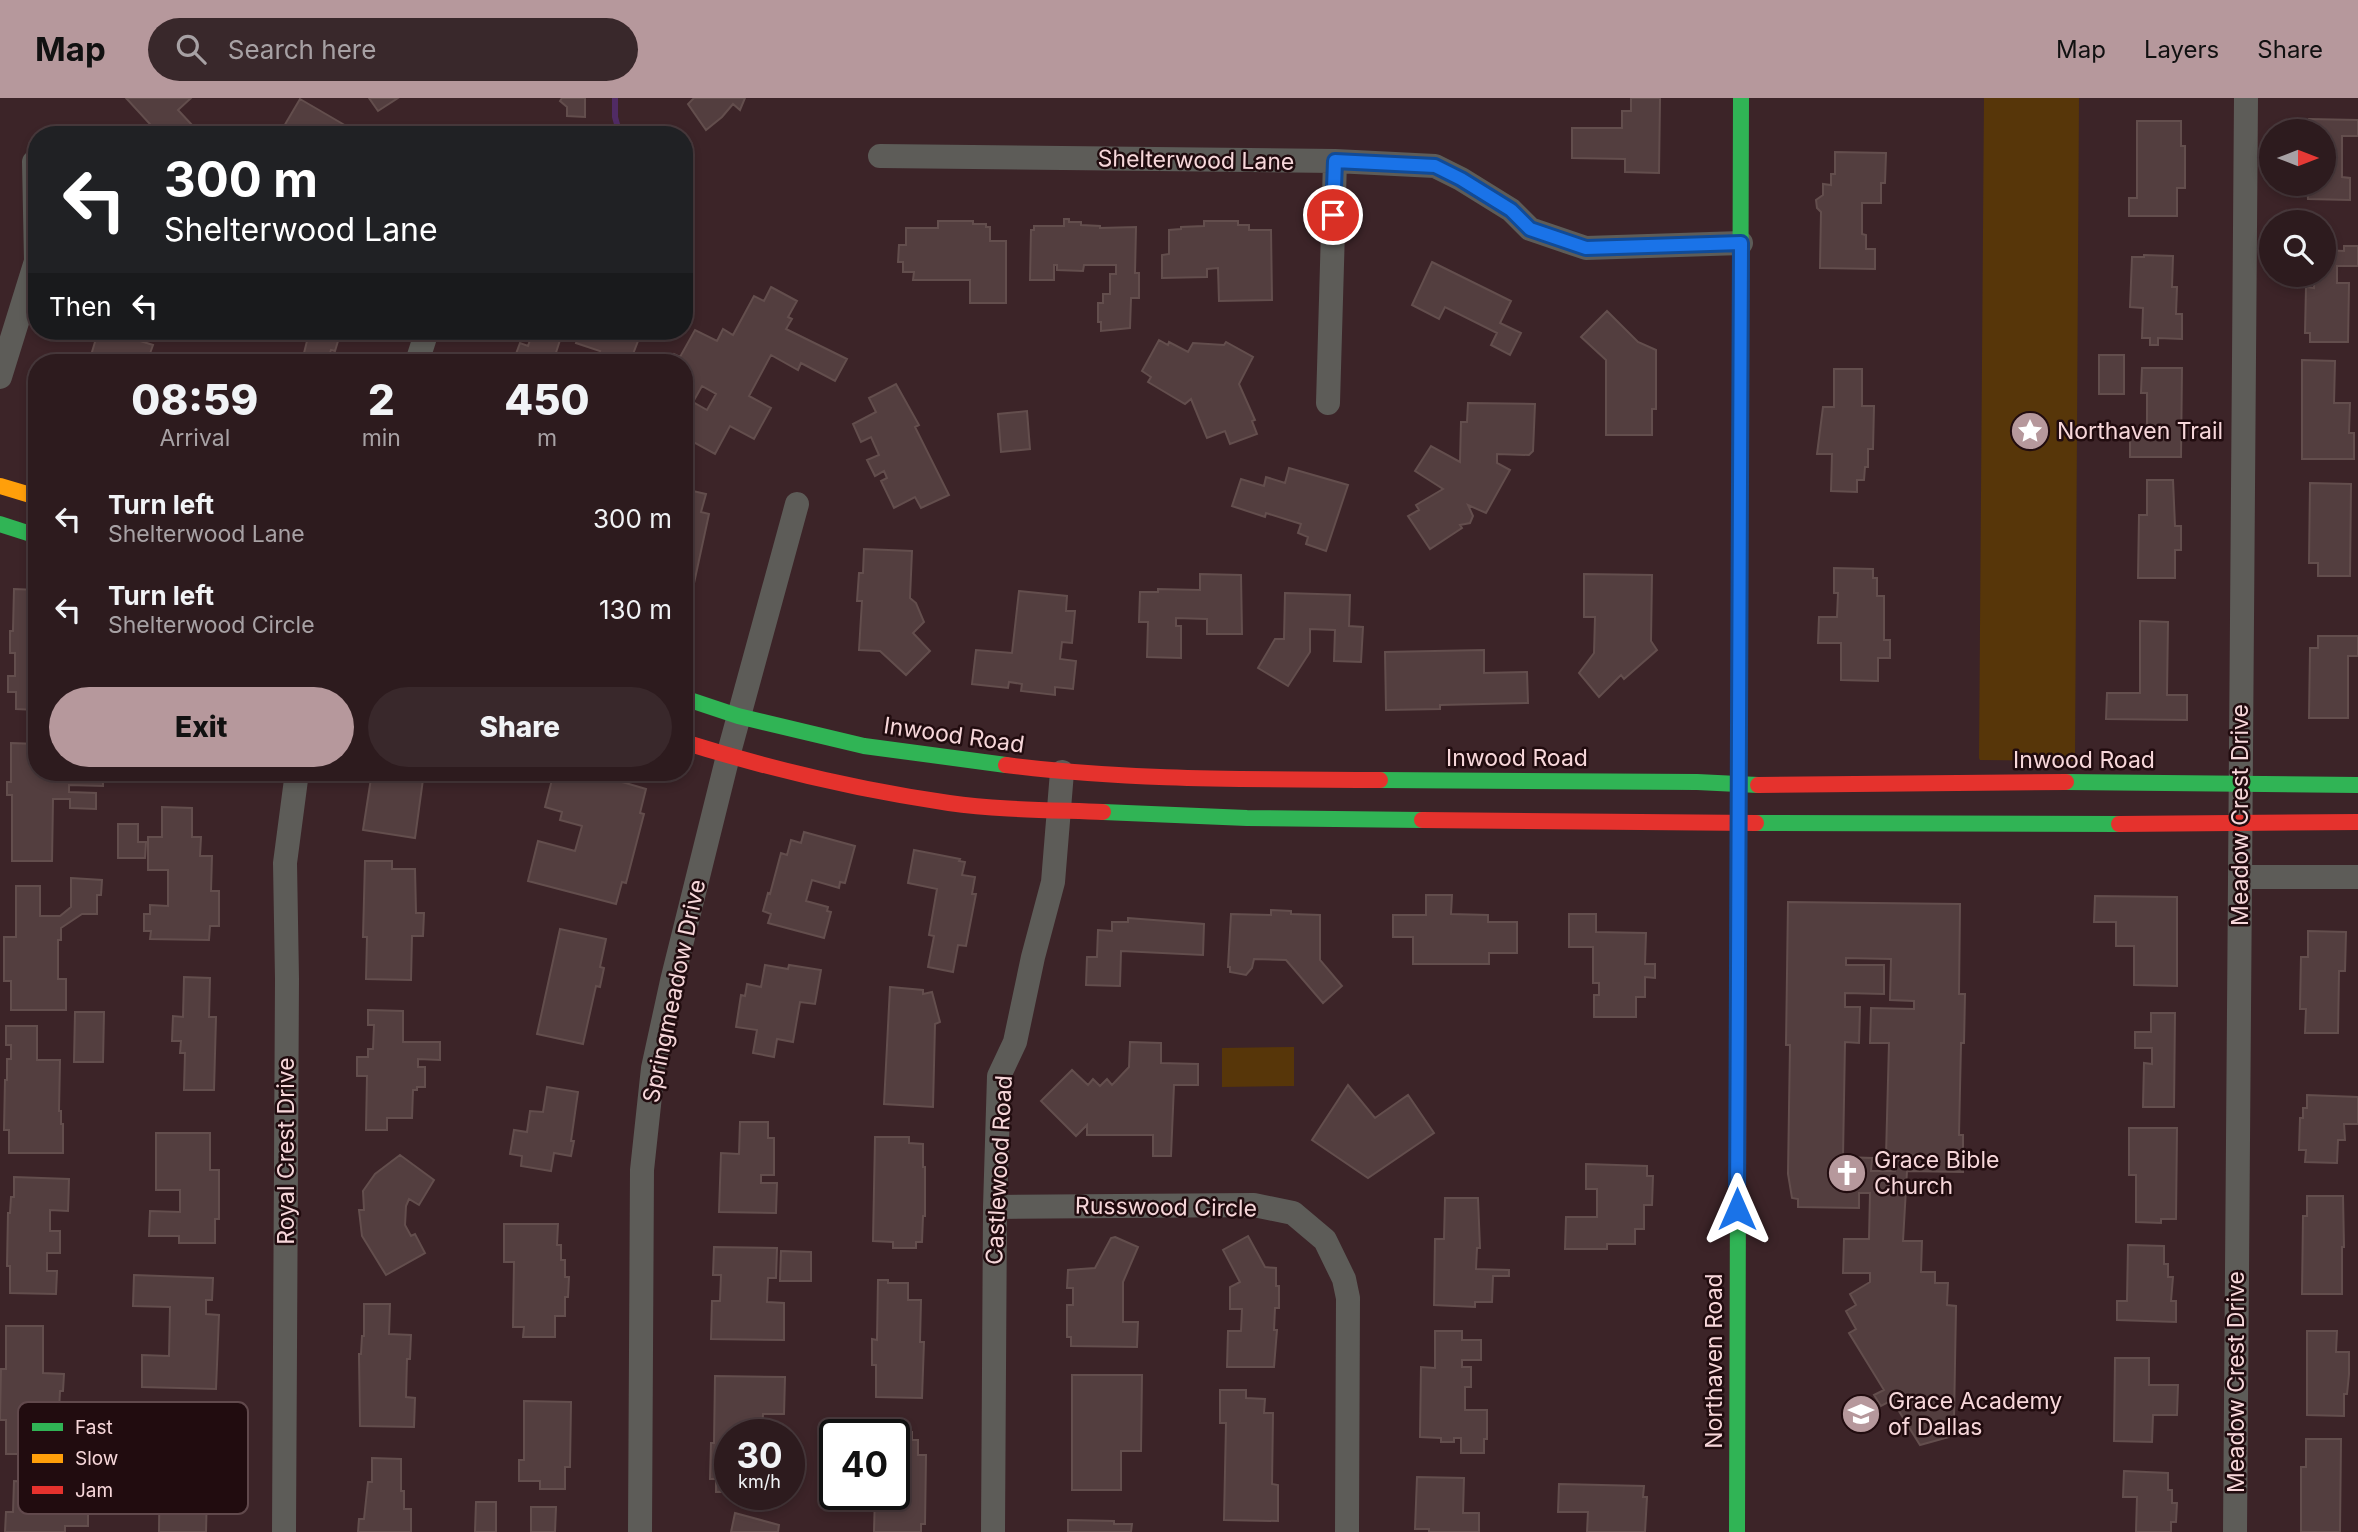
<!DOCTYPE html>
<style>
body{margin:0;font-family:Inter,sans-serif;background:#39282b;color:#f1f3f6;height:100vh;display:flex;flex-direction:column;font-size:26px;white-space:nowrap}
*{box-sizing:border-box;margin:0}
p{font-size:23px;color:#a7a1a4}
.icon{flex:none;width:38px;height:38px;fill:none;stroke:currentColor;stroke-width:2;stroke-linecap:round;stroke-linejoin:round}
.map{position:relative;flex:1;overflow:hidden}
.sheet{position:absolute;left:28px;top:256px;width:665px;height:427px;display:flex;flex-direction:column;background:#2d1b1e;border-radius:28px;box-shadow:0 4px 10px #0003,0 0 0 2px #48393c}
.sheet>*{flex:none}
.banner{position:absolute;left:28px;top:28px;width:665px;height:214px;border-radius:28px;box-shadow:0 4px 10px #0003,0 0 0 2px #48393c;background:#202124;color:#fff;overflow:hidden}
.needle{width:46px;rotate:90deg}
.fabs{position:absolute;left:2259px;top:21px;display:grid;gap:14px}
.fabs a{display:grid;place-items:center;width:77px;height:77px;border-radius:50%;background:#2d1b1e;box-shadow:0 4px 10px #0003,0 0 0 2px #48393c;font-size:35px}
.speed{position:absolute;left:714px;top:1321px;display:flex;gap:14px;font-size:35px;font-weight:700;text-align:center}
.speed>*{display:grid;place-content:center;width:91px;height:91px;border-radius:50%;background:#2d1b1e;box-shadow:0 4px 10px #0003,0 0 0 2px #48393c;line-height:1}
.speed small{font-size:18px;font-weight:400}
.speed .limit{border:4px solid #111;border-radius:10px;background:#fff;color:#111}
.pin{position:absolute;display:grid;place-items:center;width:60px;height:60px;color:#fff;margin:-30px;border:4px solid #fff;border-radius:50%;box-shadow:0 2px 7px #0007}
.me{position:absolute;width:77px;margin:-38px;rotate:0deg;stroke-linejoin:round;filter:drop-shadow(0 0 5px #0008)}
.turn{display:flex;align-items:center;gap:24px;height:147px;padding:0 21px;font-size:32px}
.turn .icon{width:91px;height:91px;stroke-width:2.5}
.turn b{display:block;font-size:49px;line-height:60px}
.then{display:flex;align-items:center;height:66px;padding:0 21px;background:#0003;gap:14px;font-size:26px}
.eta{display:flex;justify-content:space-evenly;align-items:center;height:119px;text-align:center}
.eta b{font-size:42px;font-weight:800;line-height:49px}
.cta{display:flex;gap:14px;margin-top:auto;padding:14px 21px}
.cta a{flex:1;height:80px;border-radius:42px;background:#b6989c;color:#111;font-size:28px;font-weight:800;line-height:80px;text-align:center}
.cta a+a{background:#39282b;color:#f1f3f6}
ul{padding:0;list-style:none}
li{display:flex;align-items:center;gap:21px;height:91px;padding:0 21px}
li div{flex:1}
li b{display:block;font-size:26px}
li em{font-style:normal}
header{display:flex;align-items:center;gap:42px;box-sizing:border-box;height:98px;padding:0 35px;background:#b6989c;color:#111}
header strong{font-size:33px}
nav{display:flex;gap:38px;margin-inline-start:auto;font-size:24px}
.search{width:490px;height:63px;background:#39282b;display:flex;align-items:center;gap:18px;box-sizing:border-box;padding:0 24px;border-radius:38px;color:#a7a1a4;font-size:26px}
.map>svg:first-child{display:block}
</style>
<header>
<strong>Map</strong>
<div class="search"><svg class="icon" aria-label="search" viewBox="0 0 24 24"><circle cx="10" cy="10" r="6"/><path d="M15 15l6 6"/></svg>Search here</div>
<nav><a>Map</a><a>Layers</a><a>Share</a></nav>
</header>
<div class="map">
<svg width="2358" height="1434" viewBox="0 0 2358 1434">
<rect width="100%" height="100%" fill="#3c2428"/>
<!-- green -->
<path fill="#573609" d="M1984,0H2079L2075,663L1980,662L1979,660Z
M1294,949V988L1222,989V950Z"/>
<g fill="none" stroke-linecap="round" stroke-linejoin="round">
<!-- stream -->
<path stroke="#502b64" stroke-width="6" d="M615,0V19L620,37"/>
</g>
<!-- building -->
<path fill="#533e3f" stroke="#634e4d" stroke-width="2" fill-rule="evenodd" d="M126,0H191L178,12L193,28L184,37H160Z
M369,0H398L378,13Z
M562,0H585V19L567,18V9L560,3Z
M694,0H745L740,12L733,6L722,19L706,32L688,6Z
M1631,0H1660L1659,75L1625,74V61L1572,60V30H1622V13H1631Z
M300,1L348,29V37L280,35Z
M2309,21L2358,22V38H2342V79L2350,80V102L2308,101L2307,86H2324V33H2309Z
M2137,23H2181V48H2185V90H2177V118H2129V100H2137Z
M1835,54L1886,55L1885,85H1881V105H1862V136L1866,137V151H1875V171L1820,170L1821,114L1817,110L1816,102L1823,97V86L1831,87V76H1835Z
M1064,121H1069V124H1081V127L1100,128V130L1136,129L1135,175H1139V200H1131L1130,230L1101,233V224H1098V205H1103V196H1110V176H1116V167H1084L1083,173L1057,172V167H1054V182H1030L1031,132H1034V128H1064Z
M938,123H973V126H986V129H990V143H1006V205H970V182H913L914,174H903V164H898L899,147H906V130H938Z
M1204,123H1238V127H1249V132H1271L1272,202L1219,203L1218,170L1207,171V179L1162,180V157L1169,156V132L1181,131V129L1204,128Z
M2344,148H2358V168H2337V185H2349L2348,244H2310V235H2305L2306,189L2314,190V177H2324V152L2344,153Z
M2144,157L2173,158L2172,189H2177L2176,216H2182V241L2158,240V247H2150V240H2142L2143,210L2130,209L2132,159H2144Z
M1432,164L1511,203L1500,225L1521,235L1510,257L1491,247L1497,235L1445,209L1439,221L1412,207Z
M771,189L797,203L788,219L792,221L786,231L847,261L835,283L801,265L798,272L771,257L749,298L771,310L754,341L730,328L715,356L684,339V264H670L674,256L680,259L695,232L717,243L723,231L733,237L754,198L764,203ZM702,288L716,296L707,312L693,304Z
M1607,213L1638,244L1656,252V311H1652V337H1606V262L1581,239Z
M301,233H341L335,253L331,252L327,264L302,263L309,235Z
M533,233H543L561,239L553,264H513L520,245L528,248Z
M580,233H635L641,235L630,264L615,258L613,264H595L600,253L576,245Z
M98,234L117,239L118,236L153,247L147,264H89Z
M1159,242L1168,247L1169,244L1188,254L1193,245L1224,247L1226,244L1253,259L1239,286L1255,322L1252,323L1257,336L1230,346L1225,333L1207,340L1191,301L1185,306L1148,284L1151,279L1142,273Z
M2099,257H2124V296H2099Z
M2302,262L2335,263L2334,305H2350L2349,335H2354V361H2302Z
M2142,270H2182L2181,359H2130V337H2147V295H2141Z
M1834,271H1862V308H1874L1873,351H1868V369H1865L1864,382H1857V394L1831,393L1832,356H1817L1823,309H1834Z
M896,286L919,327L915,329L949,397L921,410L915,399L894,410L881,383L887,380L884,373L875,378L867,362L879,357L871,339L861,344L853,326L876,314L869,300Z
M1468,305L1535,306L1533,353L1529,357L1497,356V365L1510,372L1486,415L1468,407L1473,418L1470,425L1460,427L1462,430L1430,451L1408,418L1419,412L1416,407L1443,391L1415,373L1431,348L1460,364L1461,324H1467Z
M1027,313L1030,351L1001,354L998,316Z
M1289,370L1348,387L1326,453L1306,446L1308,439L1298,435L1301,426L1266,415L1265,419L1232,408L1241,381L1264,388L1266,379L1285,385Z
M2147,382H2173L2175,428H2181V452H2175V480H2138L2139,417H2147Z
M2310,385L2351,386L2350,478H2318V465H2309Z
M684,391L706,396L701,414L709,416L693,490L690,489L684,513Z
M864,451L912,453L910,500L916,505L924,524L913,535L930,553L906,577L880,553L859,552L862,503H857L859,475H863Z
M1834,470L1873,471V480H1877V498H1884V542H1890V560H1878V583L1841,582V545H1818L1819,519H1837L1838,495H1834Z
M1200,476L1241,477L1242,536H1207V521L1176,520V528H1181V560L1147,559L1148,524H1139L1140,494H1158V491L1200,492Z
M1584,476L1652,477L1651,543L1657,552L1624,581L1621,577L1599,599L1579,575L1594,555L1595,519H1584Z
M14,491L37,492V612L16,611V594H8V578H15V555H10V533H13Z
M1019,493L1067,498L1066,513H1075L1072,545L1062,544L1060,561L1076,563L1073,591L1055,589V597L1021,593L1022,586L1009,584L1008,590L972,586L976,552L1012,555Z
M1285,495L1350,497L1349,528L1363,529L1361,564L1334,563L1335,532L1310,531V554L1288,588L1258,570L1275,541H1284Z
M2140,523L2168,524L2167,597H2187V622L2106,621L2107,595H2140Z
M2318,538H2358V558H2348V620H2309L2310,550H2318Z
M1484,552V575L1527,574L1528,605L1440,607V611L1386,612L1385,554Z
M11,645L37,646V674H103V688L69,687V694L96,695V711L70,710V701H53L52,763H12V697H7V684H11Z
M372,674H424L415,740L363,732Z
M554,674H588L646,691L640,715L644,716L626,785L622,784L616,806L528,783L538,743L575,753L582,728L560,722L562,714L545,709Z
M162,709L192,710V739H201L200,758H212L211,793H219V828H210L209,842L150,841L151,833H144V816H150V807L168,808V772H148V739H162Z
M118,726H138V744H146L145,760H118Z
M804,734L855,748L845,785L840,784L839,790L812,782L806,803L828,809L827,813L831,814L824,840L768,825L771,816L763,813L768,795L770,796L781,755L787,757L791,742L801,745Z
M914,752L960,761L959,763L965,764L962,777L975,779L972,796H976L966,848L958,847L953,874L928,869L934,838L929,837L937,791L908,785Z
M365,763H392V771H415L416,815H424L423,838H412L411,882L366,881L367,839H363Z
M71,780L102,782L101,797H97V816H82L61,830V842H58V881H66V912H11V883H4V839H16V788H40V818H60L71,809Z
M1426,797H1452L1451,816L1488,817V824H1517V855H1489V866H1413V839H1393V817H1426Z
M2095,798L2177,799V888L2134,887V848H2116V824H2094Z
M1788,804L1960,806L1959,896H1965L1964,945H1961L1959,1037H1963V1074L1907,1073L1903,1143H1922L1921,1174H1935V1185H1948L1947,1207L1956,1208L1954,1323H1949V1339L1920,1347L1892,1302L1881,1308L1874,1297L1884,1292L1849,1235L1856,1231L1846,1213L1856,1207L1850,1196L1870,1184V1175H1843L1844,1141H1869L1870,1095H1859V1110L1798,1109V1101L1792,1100L1788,1076L1790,947H1786ZM1846,860L1891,861L1890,902L1914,903V911L1871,910L1870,945H1889L1886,1058H1896L1895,1073H1871L1872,1060L1843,1059L1845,944L1859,945L1860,909H1845V895L1884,896V867H1846Z
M1271,812L1291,813V816L1320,817V862L1342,888L1323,905L1286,862L1254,861L1252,870L1246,877L1230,874V869H1228L1231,816L1271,817Z
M1569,816H1596V834L1646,835L1645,866H1655V880L1645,879V899H1636V919H1594V897H1599V885H1593V849H1569Z
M1128,820L1204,826L1203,857L1121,853L1120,888L1086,887L1087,859H1097L1098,832L1112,833V824H1128Z
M560,831L606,841L600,869L604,870L600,889L596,888L583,946L537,936Z
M2308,833L2346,834L2345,873H2339L2338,935H2305L2306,911H2300L2301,859H2308Z
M765,867L788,871L789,867L821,872L815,906L800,904L793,944L777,941L774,959L753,955L757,932L736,929L741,897L745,898L747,886L761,889Z
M184,879L210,880L209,919H216L214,992H184L185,955H180L181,943H172L173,918L183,919Z
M890,889L923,892V896L932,894L940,924L935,926L933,1009L884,1006Z
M368,912L403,913V944H440V962L418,961V969H425V989H417V992H413L412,1020H387V1032H366L367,978H357V959H368V951H373L374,927H368Z
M75,914H104L103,964H74Z
M2151,915H2175L2174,1009H2143L2144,965L2152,966V950H2135V934H2151Z
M6,928H37V962H60L59,1013H61V1026H63V1055H9V1032H4L5,982H7V961H11V947H6Z
M1130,944L1161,945V965L1198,966V987H1174L1171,1058H1153V1037H1087V1027L1076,1038L1041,1003L1072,972L1088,987L1093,981L1100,988L1107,981L1112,987L1129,969Z
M1348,987L1375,1020L1408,997L1434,1035L1368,1080L1312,1042Z
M547,989L578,994L571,1043H574L571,1058L554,1055L551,1073L521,1068L522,1058L510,1056L514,1032L527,1034L530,1013L543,1014Z
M2307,997L2358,999V1026H2344L2345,1042H2338L2337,1065L2305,1064L2306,1052H2299L2300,1020H2303V1010H2307Z
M740,1024H768V1040H774V1077H761V1085H777L776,1115L719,1114L721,1055L739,1056Z
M2129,1030H2177L2176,1121H2161V1125L2136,1124V1077H2129Z
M156,1035H210V1072H219V1121H215V1145H179V1138H149L150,1113L180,1114V1092H156Z
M875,1039H909V1045L923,1046V1069H925V1118H923L922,1144H916V1150H893V1144L873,1143Z
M400,1057L434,1082L419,1107L409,1101L406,1108L405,1127L411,1138L415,1136L425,1155L386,1177L362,1138L359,1112H364L363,1093L375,1076Z
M1586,1066L1647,1068V1078H1653L1652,1107H1644V1131H1635V1146H1607V1151H1565L1566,1119H1597V1091H1586Z
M14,1079L69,1081L68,1113L50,1112V1133H60V1155H47V1173H57L56,1196L10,1195V1168H7L8,1115H10L11,1099H14Z
M2307,1098H2343L2344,1149H2342V1196H2302L2303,1118H2307Z
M1445,1100H1478L1480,1150H1477L1476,1171L1509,1172V1178H1493L1492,1204H1475V1209L1434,1207L1435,1141H1444Z
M504,1126H558L557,1147H561V1162H565V1179H569L568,1199H565V1218H555V1239H523L524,1229H513L514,1164H504Z
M1248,1138L1265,1169L1276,1170V1188H1279V1210H1275L1274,1232H1277L1274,1269H1227L1228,1233H1241L1242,1211H1230V1189L1240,1184L1223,1152Z
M1115,1139L1138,1149L1123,1184V1224H1138L1137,1249L1071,1248V1239H1067V1207H1073V1190H1067L1068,1172L1095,1170L1111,1140Z
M2128,1147L2164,1148V1166H2168V1179H2173L2171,1203H2176V1224L2117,1222V1203H2127Z
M714,1149L777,1150L776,1180H768L767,1204L784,1205V1242L711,1241L712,1203H720L721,1177H713Z
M781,1153L811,1154V1183H780Z
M134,1177L213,1180L212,1202H206V1216L219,1217L216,1291L142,1289V1257L169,1258L170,1209L133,1208Z
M878,1182H888V1185H908V1202H921L920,1244H924L922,1300L876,1299V1267H872V1241L877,1242Z
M364,1206H390L389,1236L411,1237L410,1261H407L406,1299L415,1300L414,1329L360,1328L359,1256H361L362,1238H364Z
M6,1228H43V1275L64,1276L63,1293H60L59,1313H64L63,1356H6V1322H0L1,1271H6Z
M1435,1233H1462V1242H1481V1262H1462V1269H1471V1289H1465V1312H1487V1341H1484V1355H1461V1340H1454V1344H1441V1340L1420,1339L1421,1269L1435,1270Z
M2307,1233H2337L2336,1254H2349V1276L2347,1296H2344V1318L2307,1317Z
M2115,1260H2149V1287H2178L2177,1317H2153L2152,1344L2114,1343Z
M1072,1277H1142L1141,1353H1121V1392H1072Z
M715,1278L785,1279L784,1316H763L762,1337H730V1394H716V1381H710L711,1345H714Z
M1220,1292H1246V1300L1265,1301L1264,1315H1273L1272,1386L1278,1387V1423L1224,1422L1226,1325H1220Z
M524,1303L571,1304L570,1369H565V1391H540V1383H519V1362H524Z
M178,1313L208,1314L207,1350H216L215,1394H207L206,1434H159L160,1349L178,1350Z
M866,1334H912V1342H918V1357H926L925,1426H921V1434H874L875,1396H894V1337H866Z
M2306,1341H2341L2340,1434H2301V1369H2306Z
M372,1360L401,1361V1393H404V1411H411V1434H358L359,1421H364L368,1384H372Z
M74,1370H101L100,1409H88V1428H65V1434H5L6,1414H13L14,1383L40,1384L39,1405H74Z
M2124,1373L2168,1375V1392H2172V1405H2177L2176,1424H2171V1434H2136L2137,1399H2123Z
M1417,1379L1464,1380L1463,1415H1479V1434H1429V1431H1415Z
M1559,1386L1644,1388L1643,1399H1647L1645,1434H1587L1588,1414H1558Z
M476,1404H496V1434H475Z
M531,1409H556L555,1434H531Z
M735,1415L779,1427L778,1434H731Z
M1068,1422L1114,1423V1426H1132L1131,1434H1068Z"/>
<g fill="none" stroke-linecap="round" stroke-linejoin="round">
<!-- street -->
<path stroke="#5d5c58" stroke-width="24" d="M880,58L1335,63L1435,68L1461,81L1511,112L1530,131L1586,150L1741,145
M417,264L427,233
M0,279L36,163L34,64
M1328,305L1335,63
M2240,779H2358
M995,1109L1254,1107L1293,1115L1325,1142L1344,1181L1348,1200L1347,1434
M284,1434L287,881L285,765L297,674
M640,1434L642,1072L653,970L672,883L728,658L797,406
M993,1434L995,1109L999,978L1015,944L1033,859L1053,784L1062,674
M2235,1434L2246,0"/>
<!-- fast -->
<path stroke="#30b455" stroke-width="16" d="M0,426L37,438
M684,600L738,618L864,648L1006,667
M1739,674L1741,0
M1380,682L1697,684L1758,687
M2066,684L2358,687
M1103,714L1247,720L1422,722
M1756,725L2119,726
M1737,1434L1738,1089"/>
<!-- slow -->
<path stroke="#ff9f0a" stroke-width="16" d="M0,388L37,399"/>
<!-- jam -->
<path stroke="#e5322d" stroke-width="16" d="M684,644C770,671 859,692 949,705C999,712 1052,712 1103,714
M1006,667C1131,683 1255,681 1380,682
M1758,687L2066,684
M1422,722L1756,725
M2119,726L2358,724
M1738,1089L1739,674"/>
</g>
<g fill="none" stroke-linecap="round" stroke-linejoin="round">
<!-- route casing -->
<g stroke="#114b97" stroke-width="18">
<path id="route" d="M1333,117L1335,63L1435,68L1461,81L1511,112L1530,131L1586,150L1741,145L1737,1111"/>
</g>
<!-- route -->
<use href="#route" stroke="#1a73e8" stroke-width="12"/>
</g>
<!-- icons -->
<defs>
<g id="sight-disc" transform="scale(2.0125)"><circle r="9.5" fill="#b6989c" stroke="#210c0f"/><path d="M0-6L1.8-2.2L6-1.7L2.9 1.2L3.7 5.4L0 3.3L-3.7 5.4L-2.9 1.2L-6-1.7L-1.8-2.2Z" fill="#fff"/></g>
<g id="church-disc" transform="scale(2.0125)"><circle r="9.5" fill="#b6989c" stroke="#210c0f"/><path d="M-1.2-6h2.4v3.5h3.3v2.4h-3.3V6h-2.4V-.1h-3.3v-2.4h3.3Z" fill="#fff"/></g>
<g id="school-disc" transform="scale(2.0125)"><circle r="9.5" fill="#b6989c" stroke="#210c0f"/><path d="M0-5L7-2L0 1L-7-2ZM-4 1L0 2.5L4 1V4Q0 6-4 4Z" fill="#fff"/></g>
</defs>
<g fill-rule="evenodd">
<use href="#sight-disc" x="2030" y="333"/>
<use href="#church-disc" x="1847" y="1075"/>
<use href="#school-disc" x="1861" y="1316"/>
</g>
<g text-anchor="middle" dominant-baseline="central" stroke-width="5" stroke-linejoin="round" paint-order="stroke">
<!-- street labels -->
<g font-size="23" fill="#f7d7da" stroke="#210c0f">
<text transform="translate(1196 62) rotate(1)">Shelterwood Lane</text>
<text transform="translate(954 637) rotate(8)">Inwood Road</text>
<text x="1517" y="660">Inwood Road</text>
<text x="2084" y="662">Inwood Road</text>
<text transform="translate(2240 717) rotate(-90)">Meadow Crest Drive</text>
<text transform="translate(674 893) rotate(-78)">Springmeadow Drive</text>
<text transform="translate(286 1053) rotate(-90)">Royal Crest Drive</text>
<text transform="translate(999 1072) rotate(-87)">Castlewood Road</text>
<text transform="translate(1166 1109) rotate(1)">Russwood Circle</text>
<text transform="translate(1714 1263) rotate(-90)">Northaven Road</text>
<text transform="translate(2236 1284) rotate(-90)">Meadow Crest Drive</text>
</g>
<!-- poi labels -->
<g font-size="23" fill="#f7d7da" stroke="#210c0f" text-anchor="start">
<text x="2057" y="333">Northaven Trail</text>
<text x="1874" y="1062">Grace Bible<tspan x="1874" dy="26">Church</tspan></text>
<text x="1888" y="1303">Grace Academy<tspan x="1888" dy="26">of Dallas</tspan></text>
</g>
</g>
<!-- legend -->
<rect x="18" y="1304" width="230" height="112" rx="10" fill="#210c0f" stroke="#61494c" stroke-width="2"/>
<rect x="32" y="1325" width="31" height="8" fill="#30b455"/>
<rect x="32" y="1356" width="31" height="9" fill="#ff9f0a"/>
<rect x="32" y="1388" width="31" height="8" fill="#e5322d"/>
<g font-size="19" fill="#f7d7da">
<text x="75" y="1336">Fast</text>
<text x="75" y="1367">Slow</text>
<text x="75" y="1399">Jam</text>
</g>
</svg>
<div class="fabs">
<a><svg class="needle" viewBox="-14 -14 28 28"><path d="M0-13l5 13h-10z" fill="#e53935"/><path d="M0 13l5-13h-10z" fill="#a7a1a4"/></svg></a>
<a><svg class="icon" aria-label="search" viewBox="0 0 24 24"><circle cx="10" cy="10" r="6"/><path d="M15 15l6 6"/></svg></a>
</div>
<div class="speed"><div>30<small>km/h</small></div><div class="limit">40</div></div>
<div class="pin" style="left:1333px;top:117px;background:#d93025"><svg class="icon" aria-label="arrive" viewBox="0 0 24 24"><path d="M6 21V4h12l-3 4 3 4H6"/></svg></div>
<svg class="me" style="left:1737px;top:1111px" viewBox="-20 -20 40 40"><path d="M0-17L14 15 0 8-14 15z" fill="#1a73e8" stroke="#fff" stroke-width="4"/></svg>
<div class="banner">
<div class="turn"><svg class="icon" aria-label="left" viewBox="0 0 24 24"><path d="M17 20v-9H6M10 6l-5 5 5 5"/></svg><div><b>300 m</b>Shelterwood Lane</div></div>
<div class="then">Then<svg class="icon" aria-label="left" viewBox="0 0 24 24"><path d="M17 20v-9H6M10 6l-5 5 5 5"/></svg></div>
</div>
<section class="sheet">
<div class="eta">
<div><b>08:59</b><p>Arrival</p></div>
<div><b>2</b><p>min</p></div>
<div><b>450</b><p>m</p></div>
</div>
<ul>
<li><svg class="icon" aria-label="left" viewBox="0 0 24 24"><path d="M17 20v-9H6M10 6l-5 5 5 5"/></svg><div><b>Turn left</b><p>Shelterwood Lane</p></div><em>300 m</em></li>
<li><svg class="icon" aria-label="left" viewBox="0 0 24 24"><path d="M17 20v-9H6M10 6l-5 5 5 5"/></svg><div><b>Turn left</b><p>Shelterwood Circle</p></div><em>130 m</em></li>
</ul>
<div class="cta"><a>Exit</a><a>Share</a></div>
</section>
</div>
